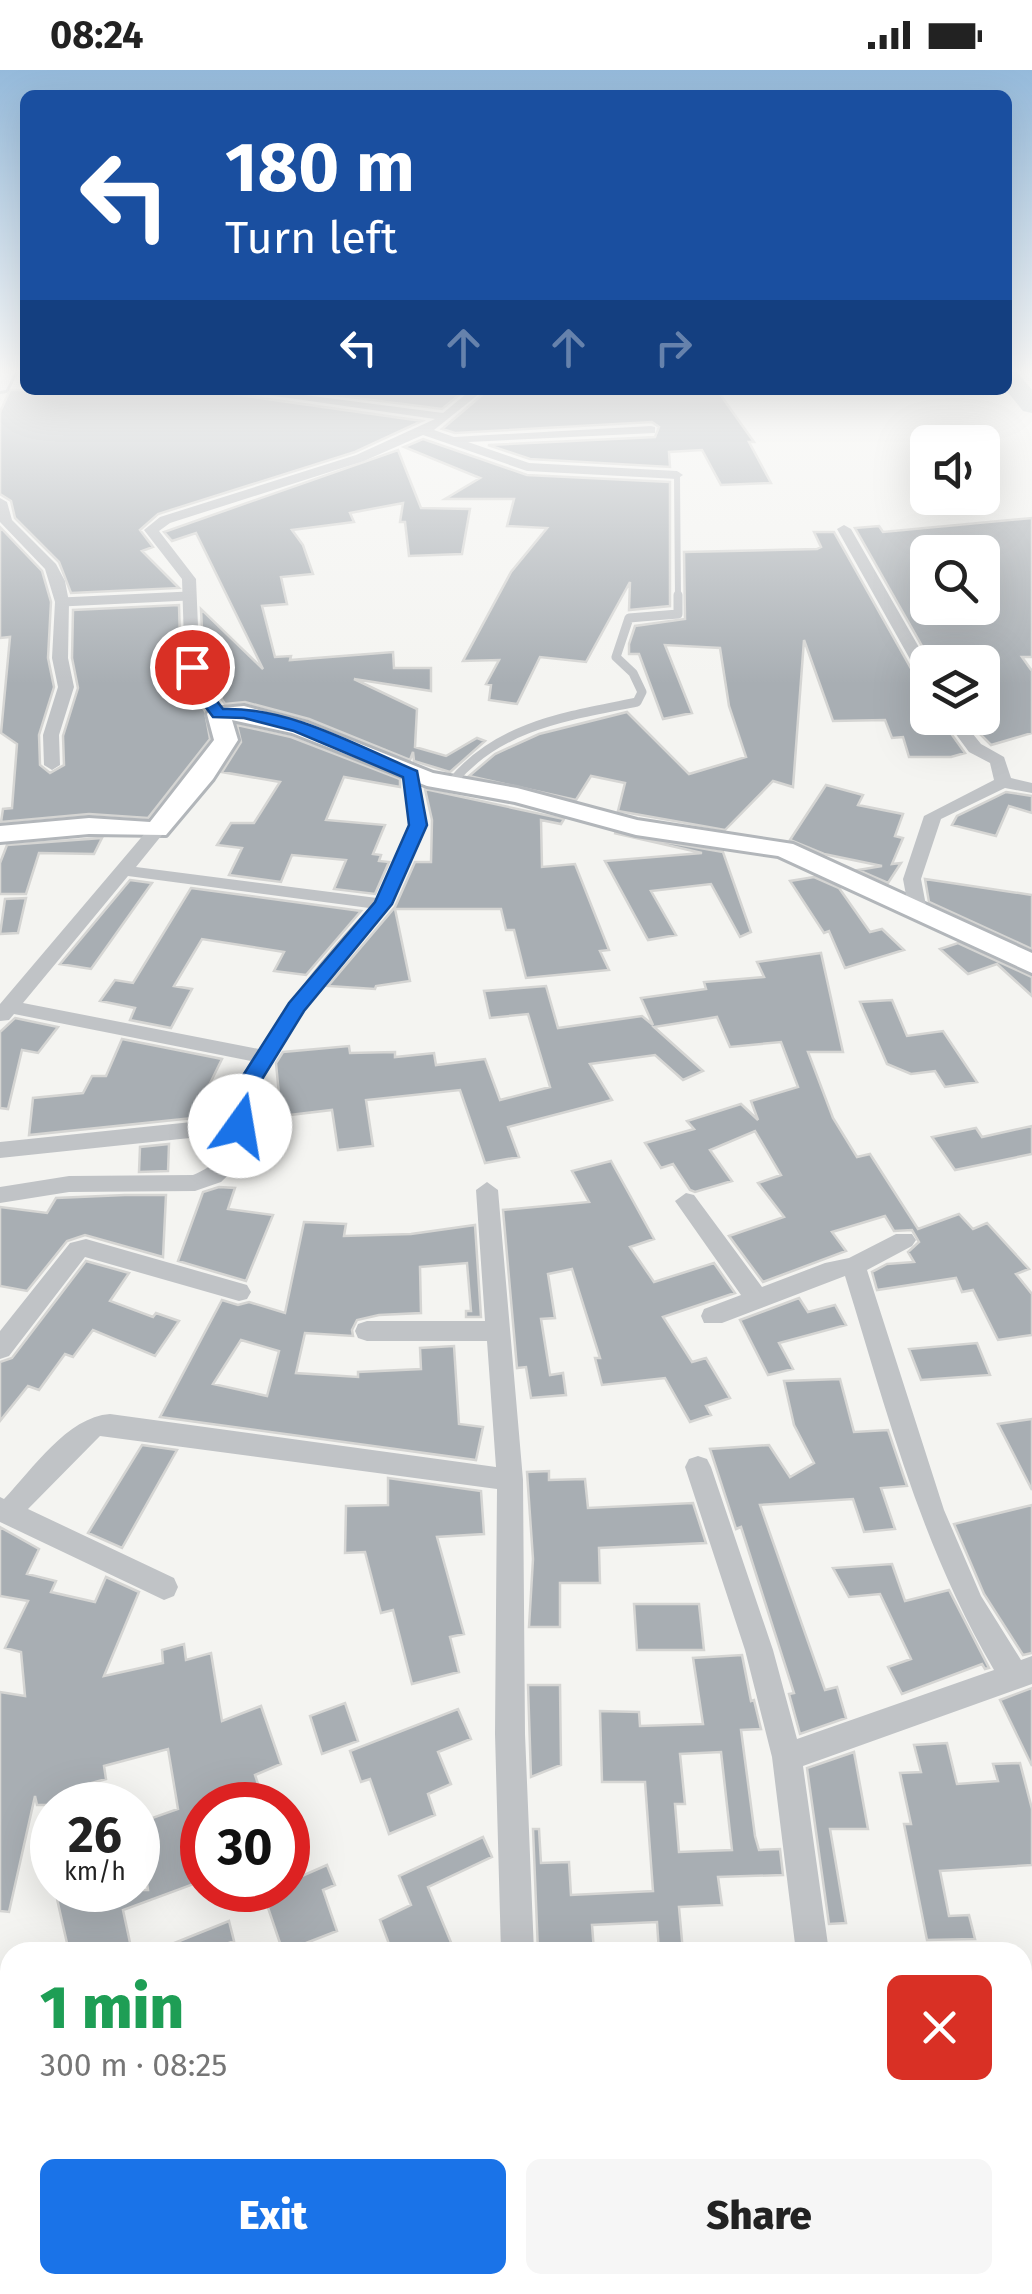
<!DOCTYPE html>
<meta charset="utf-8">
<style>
body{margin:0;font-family:"Fira Sans",sans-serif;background:#f6f6f6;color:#222;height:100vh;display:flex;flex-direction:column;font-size:38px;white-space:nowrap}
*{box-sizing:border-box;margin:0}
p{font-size:32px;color:#767676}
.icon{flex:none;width:55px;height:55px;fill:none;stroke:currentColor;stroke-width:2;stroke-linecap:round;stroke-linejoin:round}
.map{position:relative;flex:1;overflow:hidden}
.drawer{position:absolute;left:0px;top:1872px;width:1032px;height:352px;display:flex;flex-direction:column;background:#fff;border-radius:30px 30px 0 0;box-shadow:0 10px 40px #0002}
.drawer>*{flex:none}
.banner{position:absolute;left:20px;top:20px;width:992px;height:305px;border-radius:15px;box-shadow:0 10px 40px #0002;background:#1a4fa0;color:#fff;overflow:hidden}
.buttons{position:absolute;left:910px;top:355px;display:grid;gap:20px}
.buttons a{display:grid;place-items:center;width:90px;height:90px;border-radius:15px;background:#fff;box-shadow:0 10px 40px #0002;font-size:50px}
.speed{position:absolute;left:30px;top:1712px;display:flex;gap:20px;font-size:50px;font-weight:700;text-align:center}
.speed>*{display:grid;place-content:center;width:130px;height:130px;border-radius:50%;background:#fff;box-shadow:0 10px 40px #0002;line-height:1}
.speed small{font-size:25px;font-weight:400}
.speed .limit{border:15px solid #d22;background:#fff;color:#111}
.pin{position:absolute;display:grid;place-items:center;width:85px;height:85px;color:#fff;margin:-42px;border:5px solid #fff;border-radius:50%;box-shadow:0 2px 10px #0007}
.me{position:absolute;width:110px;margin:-55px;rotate:13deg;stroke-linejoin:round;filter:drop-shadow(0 0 8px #0008)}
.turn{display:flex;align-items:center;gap:35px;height:210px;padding:0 40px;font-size:45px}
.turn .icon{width:130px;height:130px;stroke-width:2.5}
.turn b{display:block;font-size:70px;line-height:85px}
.lanes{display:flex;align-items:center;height:95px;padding:0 40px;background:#0003;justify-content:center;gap:50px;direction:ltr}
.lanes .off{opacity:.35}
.round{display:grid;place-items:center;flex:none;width:105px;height:105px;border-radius:15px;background:#f6f6f6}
.summary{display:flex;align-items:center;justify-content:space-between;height:170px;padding:0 40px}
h1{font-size:60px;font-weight:800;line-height:75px;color:#1e9e55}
.button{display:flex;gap:20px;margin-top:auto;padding:20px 40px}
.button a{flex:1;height:115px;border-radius:15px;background:#1a73e8;color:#fff;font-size:40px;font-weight:800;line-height:115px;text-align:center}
.button a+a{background:#f6f6f6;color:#222}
.status{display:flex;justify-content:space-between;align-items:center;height:70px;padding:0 50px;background:#fff;direction:ltr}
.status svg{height:28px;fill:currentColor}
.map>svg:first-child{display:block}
</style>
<div class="status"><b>08:24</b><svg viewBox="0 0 49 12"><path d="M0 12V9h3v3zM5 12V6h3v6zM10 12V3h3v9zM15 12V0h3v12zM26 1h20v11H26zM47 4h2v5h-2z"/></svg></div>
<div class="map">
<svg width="1032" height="2224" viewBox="0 0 1032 2224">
<rect width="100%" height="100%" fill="#f4f4f1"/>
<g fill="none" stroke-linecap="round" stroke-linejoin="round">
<!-- river -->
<path fill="#b9c3c7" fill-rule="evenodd" d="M1008,302H1017L1032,320V343L1023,341L1006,320Z"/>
</g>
<!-- building -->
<path fill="#a8aeb3" stroke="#d5d5d3" stroke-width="2.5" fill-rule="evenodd" d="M10,320H229L232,324L422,351L355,382L158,444L140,460L153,477L142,481L179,518L71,523L59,492L15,448L11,431L0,424V342Z
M295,320H465L442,339Z
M488,320H717L754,372H749L771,413L721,415L702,380L669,382L670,397L530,389L488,375L655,367L659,357L652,352L455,363L442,359Z
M423,369L527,405L670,412V536L629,540L630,512L586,592L540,587L517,634L489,630L491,615L486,614L499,590L463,591L511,502L547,458L507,456L514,429H445L480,408L404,377Z
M398,380L421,438L470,439L462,484L409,486L405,452H400L403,433L350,443L354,452L292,460L303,475L313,504L281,507L287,534L262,536L275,587L291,586L290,590L393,582L394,598H431V621L354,609L417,639L415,677L446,686L477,668L485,671L450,702L414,691L413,682L410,690L309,649L245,632L225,634L204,603L201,539L263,599L196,463L172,471L164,462Z
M1032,448V587H1022L1032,601V663L991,675L964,648H982V588L930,590L855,458L879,456L883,462ZM914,482H982V539L928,542V503Z
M0,457L42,501L51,532L48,588L54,617L39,665L40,695L50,703L64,695L63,666L78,618L72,588L73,540L179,535L181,604L205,641L210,669L148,748L89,744L1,752L3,739L12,738L17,674L1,663L10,567L0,568Z
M814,462H834L917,609L928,615V648H940L965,683L951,687H909L903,667L892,668L885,650L833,651L804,570L793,717L773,711L725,760L618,741L625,713L591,706L576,730L469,706L495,684L539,664L627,642L689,704L746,687L729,636L720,578L665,575L692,643L663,649L639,584H629V574L635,556L685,549L684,482L817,479L821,477Z
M237,655L291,667L400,709V717L344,707L326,750L385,755L373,784L381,785L379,791L389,792L375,824L334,819L346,790L292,785L281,812L229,805L242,778L217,775L231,753H254L280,712L222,702L241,672Z
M826,715L863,725L858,735L903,744L895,766L903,768L892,794L901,793L888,813L858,800L882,796L824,784L790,770Z
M425,719L564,749L561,754L541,750L542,797L575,794L609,880L600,881L609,900L526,908L514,860H506L501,839H395L410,911L376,916L375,919L328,916L395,837L415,792H431L432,750Z
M1006,722L1032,726V743L1009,736L996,766L952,755L957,746Z
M614,763L723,782L751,862L740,867L711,814L651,821L676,865L648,870L605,791L702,783Z
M102,768L94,784L39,783L26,824H0V793L7,775Z
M814,807L839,818L870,862L882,859L904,880L845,898L829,861L824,863L790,811Z
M925,809L1032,825V879L929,832Z
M130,810L152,813L91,899L60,894Z
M191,818L361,841L306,905L274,901L284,882L202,869L174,916L192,919L171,958L130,950L135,938L100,931L115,910L133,913Z
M26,828L18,863L0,864L5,829Z
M958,873L1032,907V926L997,894L968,904L940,879Z
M821,883L843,982H808L833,1048L857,1087L870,1084L918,1159L959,1144L973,1159L987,1153L1029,1199L1016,1204L1032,1224V1265L998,1270L973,1220L962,1222L956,1208L877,1220L872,1202L887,1194L914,1192L908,1182L919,1172L912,1160L894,1161L885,1146L832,1162L846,1181L763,1212L729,1166L784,1147L758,1113L781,1105L755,1061L710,1080L732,1111L695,1122L690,1120L673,1094L661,1098L645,1073L694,1059L687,1051L741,1034L758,1050L751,1031L798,1017L781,972L730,977L717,947L654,957L703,1001L683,1010L655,985L590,994L612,1030L508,1057L519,1087L485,1093L460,1020L366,1030L373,1076L338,1080L332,1040L281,1046L276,993L283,982L349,976L350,983L395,982V987L434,983L436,995L485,989L500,1030L550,1017L528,944L490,948L484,921L546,916L558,958L642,946L653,955L641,928L706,919L704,912L764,907L757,892Z
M892,930L907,966L943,961L977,1012L945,1017L935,1001L911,1004L887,994L860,932Z
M15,948L58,957L38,983L22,980L8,1039L0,1038V962Z
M122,969L222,989L193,1048L29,1065L33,1028L83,1023L92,1006H106Z
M1032,1056V1084L955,1100L932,1067L976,1058L982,1067Z
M169,1074L168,1101L139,1102L140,1077Z
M611,1091L654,1169L630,1177L654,1212L714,1193L735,1223L663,1247L692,1292L706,1288L730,1328L706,1336L711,1345L690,1352L665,1308L602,1315L595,1288H600L572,1199L548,1204L555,1248L541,1249L550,1305L563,1303L566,1325L531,1328L526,1297L517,1298L503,1140L589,1132L572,1101Z
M219,1117L235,1118L228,1139L273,1145L246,1211L178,1191L203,1122Z
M125,1125H166L163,1187L85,1165L67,1171L27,1221L0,1216V1137L47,1143L56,1128Z
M304,1152L346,1154L344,1166L411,1164L475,1155L481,1247H466V1241H471L467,1193L420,1197L421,1243L379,1245L357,1250L352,1260L353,1266L305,1263L296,1303L358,1307V1302L421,1299L420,1278L454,1276L459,1354L483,1357L476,1390L160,1347L222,1230L238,1235L249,1232L285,1243ZM241,1270L279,1281L267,1326L213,1314Z
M86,1191L129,1203L110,1231L153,1247L156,1243L179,1251L155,1286L93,1260L73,1287L65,1284L39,1320L28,1316L0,1351V1292L12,1288Z
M799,1228L808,1242L835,1235L846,1255L779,1273L793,1299L768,1305L740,1250Z
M977,1273L990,1305L921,1310L909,1279Z
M840,1309L854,1362L888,1360L907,1416L881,1418L895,1459L864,1462L853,1429L760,1435L825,1620L837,1617L846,1648L800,1664L789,1624L794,1623L741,1457L736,1459L710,1379L769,1375L790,1407L814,1393L794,1355L784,1311Z
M1032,1349V1420L998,1354Z
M142,1375L177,1380L122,1478L88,1463Z
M549,1401V1410L585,1409L588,1438L693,1433L706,1473L599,1478L600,1513H560V1557H529L533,1489L527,1402Z
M388,1408L481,1421L484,1464L437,1467L464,1564L450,1567L459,1602L412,1614L393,1540L381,1543L365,1482L345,1483L346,1436L388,1435Z
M1032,1435V1583L1023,1585L984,1524L954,1454Z
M0,1457L39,1479L27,1504L56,1511L51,1522L95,1532L106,1507L139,1522L104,1606L163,1593L162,1580L184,1574L186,1590L211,1583L222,1651L261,1636L281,1694L255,1705L265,1735H202V1811L123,1840L132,1882H69L55,1820H148L138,1753L178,1739L168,1679L104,1696L106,1709L70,1719L72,1735H37L35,1726L9,1842L0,1841V1622L25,1626L21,1582L5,1578L28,1531L0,1526Z
M892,1494L905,1531L949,1520L989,1598L985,1599L982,1594L902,1624L888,1597L911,1589L880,1524L849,1527L833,1498Z
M634,1534H699L704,1580H637Z
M742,1585L751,1631L754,1630L761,1659L741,1660L755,1766L759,1780L780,1779L783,1805L718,1807L722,1835L679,1837L683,1882H659L657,1852L592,1855L594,1881L538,1882L533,1759H539L541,1793L569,1792L571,1825L653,1821L645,1712H602L600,1641L639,1642L640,1656L703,1654L693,1588ZM721,1682L732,1780L679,1782L675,1734H685L680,1684Z
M528,1615H560L561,1695L531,1707Z
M1032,1618V1696L1000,1630Z
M345,1633L358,1671L322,1684L310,1646Z
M458,1639L471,1669L438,1682L451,1714L428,1724L435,1745L389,1764L370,1709L361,1712L350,1681Z
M947,1673L957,1714L998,1711L993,1694L1020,1693L1032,1739V1795L940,1801L949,1846L969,1845L975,1869L927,1870L904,1754H911L900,1703L921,1702L914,1675Z
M854,1682L868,1759H830L846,1853L829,1854L807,1698Z
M483,1767L492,1787L428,1817L455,1882H392L380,1850L411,1835L399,1806Z
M327,1795L335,1815L323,1820L337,1861L283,1882L262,1820H288V1812Z
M229,1851L234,1871L206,1882H152Z"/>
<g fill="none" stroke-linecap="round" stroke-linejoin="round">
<!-- secondary casing -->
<g stroke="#b2b6ba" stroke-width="6">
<path id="secondary" d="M0,302H15L6,320L0,321Z
M244,636L308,653L433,703L517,718L637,750L793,774L1032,883V903L778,786L636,765L515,732L427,716L292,663L232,650L238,670L213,709L166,765L89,764L0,772V756L89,748L150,752L214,670L207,644L211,639Z
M1032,1973V2040L1022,2044V1977Z
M905,2215H960L957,2224H902Z"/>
</g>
<!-- lane-far1 -->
<path stroke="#c0c3c6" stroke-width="6" d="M677,405L678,528
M153,528L188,526"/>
<!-- lane -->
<path stroke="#c0c3c6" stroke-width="9" d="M62,532L188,526
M452,712C499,655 568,646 637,632L642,622L633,603L616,587L629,548L678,544V525"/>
<!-- street -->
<path fill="#c0c3c6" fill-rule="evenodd" d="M233,320H266L443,343L471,320H484L434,360L454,367L651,356L655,357V363L468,372L529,393L677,401L683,405L677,409L527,401L423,365L364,391L170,453L159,461L196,509L200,604L227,644L219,649L213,647L185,604L182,509L144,460L160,447L356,385L435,349Z
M0,428L7,432L12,450L56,494L65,511L69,532L68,588L74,617L59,665L60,695L52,700L44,695L43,665L58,617L52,588L55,532L45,499L0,452Z
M844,455L851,459L928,593V612L920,607L837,459Z
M944,648H960L981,674L1004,687L1011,708L1032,713V723L1005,718L941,749L921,809L927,841L918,847L909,841L903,809L924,746L994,710L990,693L969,682Z
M411,700L419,705L427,755L392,834L355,874L304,941L256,1018L244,1090L221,1112L195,1121L69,1122L0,1133V1117L69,1106L193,1105C213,1097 225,1085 228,1064L0,1088V1072L230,1048L234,1018L251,991L14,944L9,950L0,951V934L151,756L157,755L166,760L136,797L377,828L409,755L403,705ZM128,806L369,838C327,881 291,928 259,979L23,933Z
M487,1112L498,1120L523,1410L525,1664L534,1882H501L495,1664L497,1419L100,1366L28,1439L174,1508L178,1517L174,1526L164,1530L0,1452V1427L4,1429C33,1399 67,1347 110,1344L496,1397L487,1271H367L358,1268L355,1261L358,1254L367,1251H485L476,1120Z
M686,1123L694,1125L762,1217L825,1193L849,1188L896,1164H912L916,1170L912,1176L867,1200L944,1440L981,1526L1021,1590L1032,1586V1614L803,1696L829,1882H796L772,1687L745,1580L685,1397L689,1389L698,1386L707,1389L711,1397L773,1580L797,1669L994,1600C920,1473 888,1345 845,1206L722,1253H704L701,1246L704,1239L741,1225L675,1131Z
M86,1169L247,1215L251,1222L247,1229L239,1231L85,1187L9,1286L0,1289V1261L70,1173Z
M63,2215H101L104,2224H66Z
M510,2215H548V2224H510Z
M871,2215H911L915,2224H875Z"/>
<!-- secondary -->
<use href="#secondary" fill="#fff" fill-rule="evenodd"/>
</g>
<!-- sky -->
<linearGradient id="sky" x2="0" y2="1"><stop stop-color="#95badb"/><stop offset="0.49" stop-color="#fafaf9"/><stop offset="1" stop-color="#fafaf9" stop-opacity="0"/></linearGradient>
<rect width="1032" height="614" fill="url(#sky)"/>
<!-- route -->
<path fill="#1a73e8" stroke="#114b97" stroke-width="2.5" d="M192,593L200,597L203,613L223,639C290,637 357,676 417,701L427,755L392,834L304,941L256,1019L251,1056L240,1063L229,1056L235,1018L289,933L375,832L409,755L403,707L294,661L244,648L213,647L188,613L184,597Z"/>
</svg>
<div class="buttons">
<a><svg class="icon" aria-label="sound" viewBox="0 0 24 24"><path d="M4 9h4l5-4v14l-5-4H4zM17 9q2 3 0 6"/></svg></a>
<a><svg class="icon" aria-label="search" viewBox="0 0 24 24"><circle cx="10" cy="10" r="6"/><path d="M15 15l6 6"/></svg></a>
<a><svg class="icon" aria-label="layers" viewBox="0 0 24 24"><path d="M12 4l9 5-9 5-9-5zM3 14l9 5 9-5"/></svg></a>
</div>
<div class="speed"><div>26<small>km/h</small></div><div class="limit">30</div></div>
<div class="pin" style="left:192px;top:597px;background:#d93025"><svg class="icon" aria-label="arrive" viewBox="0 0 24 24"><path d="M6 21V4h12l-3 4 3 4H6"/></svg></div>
<svg class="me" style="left:240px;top:1056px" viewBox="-20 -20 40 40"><circle r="19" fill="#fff"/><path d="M0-13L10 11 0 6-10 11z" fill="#1a73e8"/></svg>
<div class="banner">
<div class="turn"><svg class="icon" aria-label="left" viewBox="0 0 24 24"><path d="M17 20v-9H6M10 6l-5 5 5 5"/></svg><div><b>180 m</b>Turn left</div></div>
<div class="lanes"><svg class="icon" aria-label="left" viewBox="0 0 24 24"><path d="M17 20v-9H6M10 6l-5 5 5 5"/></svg><svg class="icon off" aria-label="ahead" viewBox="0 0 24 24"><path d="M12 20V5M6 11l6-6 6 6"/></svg><svg class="icon off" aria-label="ahead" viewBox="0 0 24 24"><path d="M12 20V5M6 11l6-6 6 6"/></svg><svg class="icon off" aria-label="right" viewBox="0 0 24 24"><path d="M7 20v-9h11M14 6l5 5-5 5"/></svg></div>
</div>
<section class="drawer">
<div class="summary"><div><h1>1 min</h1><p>300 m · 08:25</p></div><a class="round" style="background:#d93025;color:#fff"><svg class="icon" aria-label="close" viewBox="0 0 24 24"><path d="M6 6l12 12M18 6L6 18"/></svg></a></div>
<div class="button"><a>Exit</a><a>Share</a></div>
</section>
</div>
